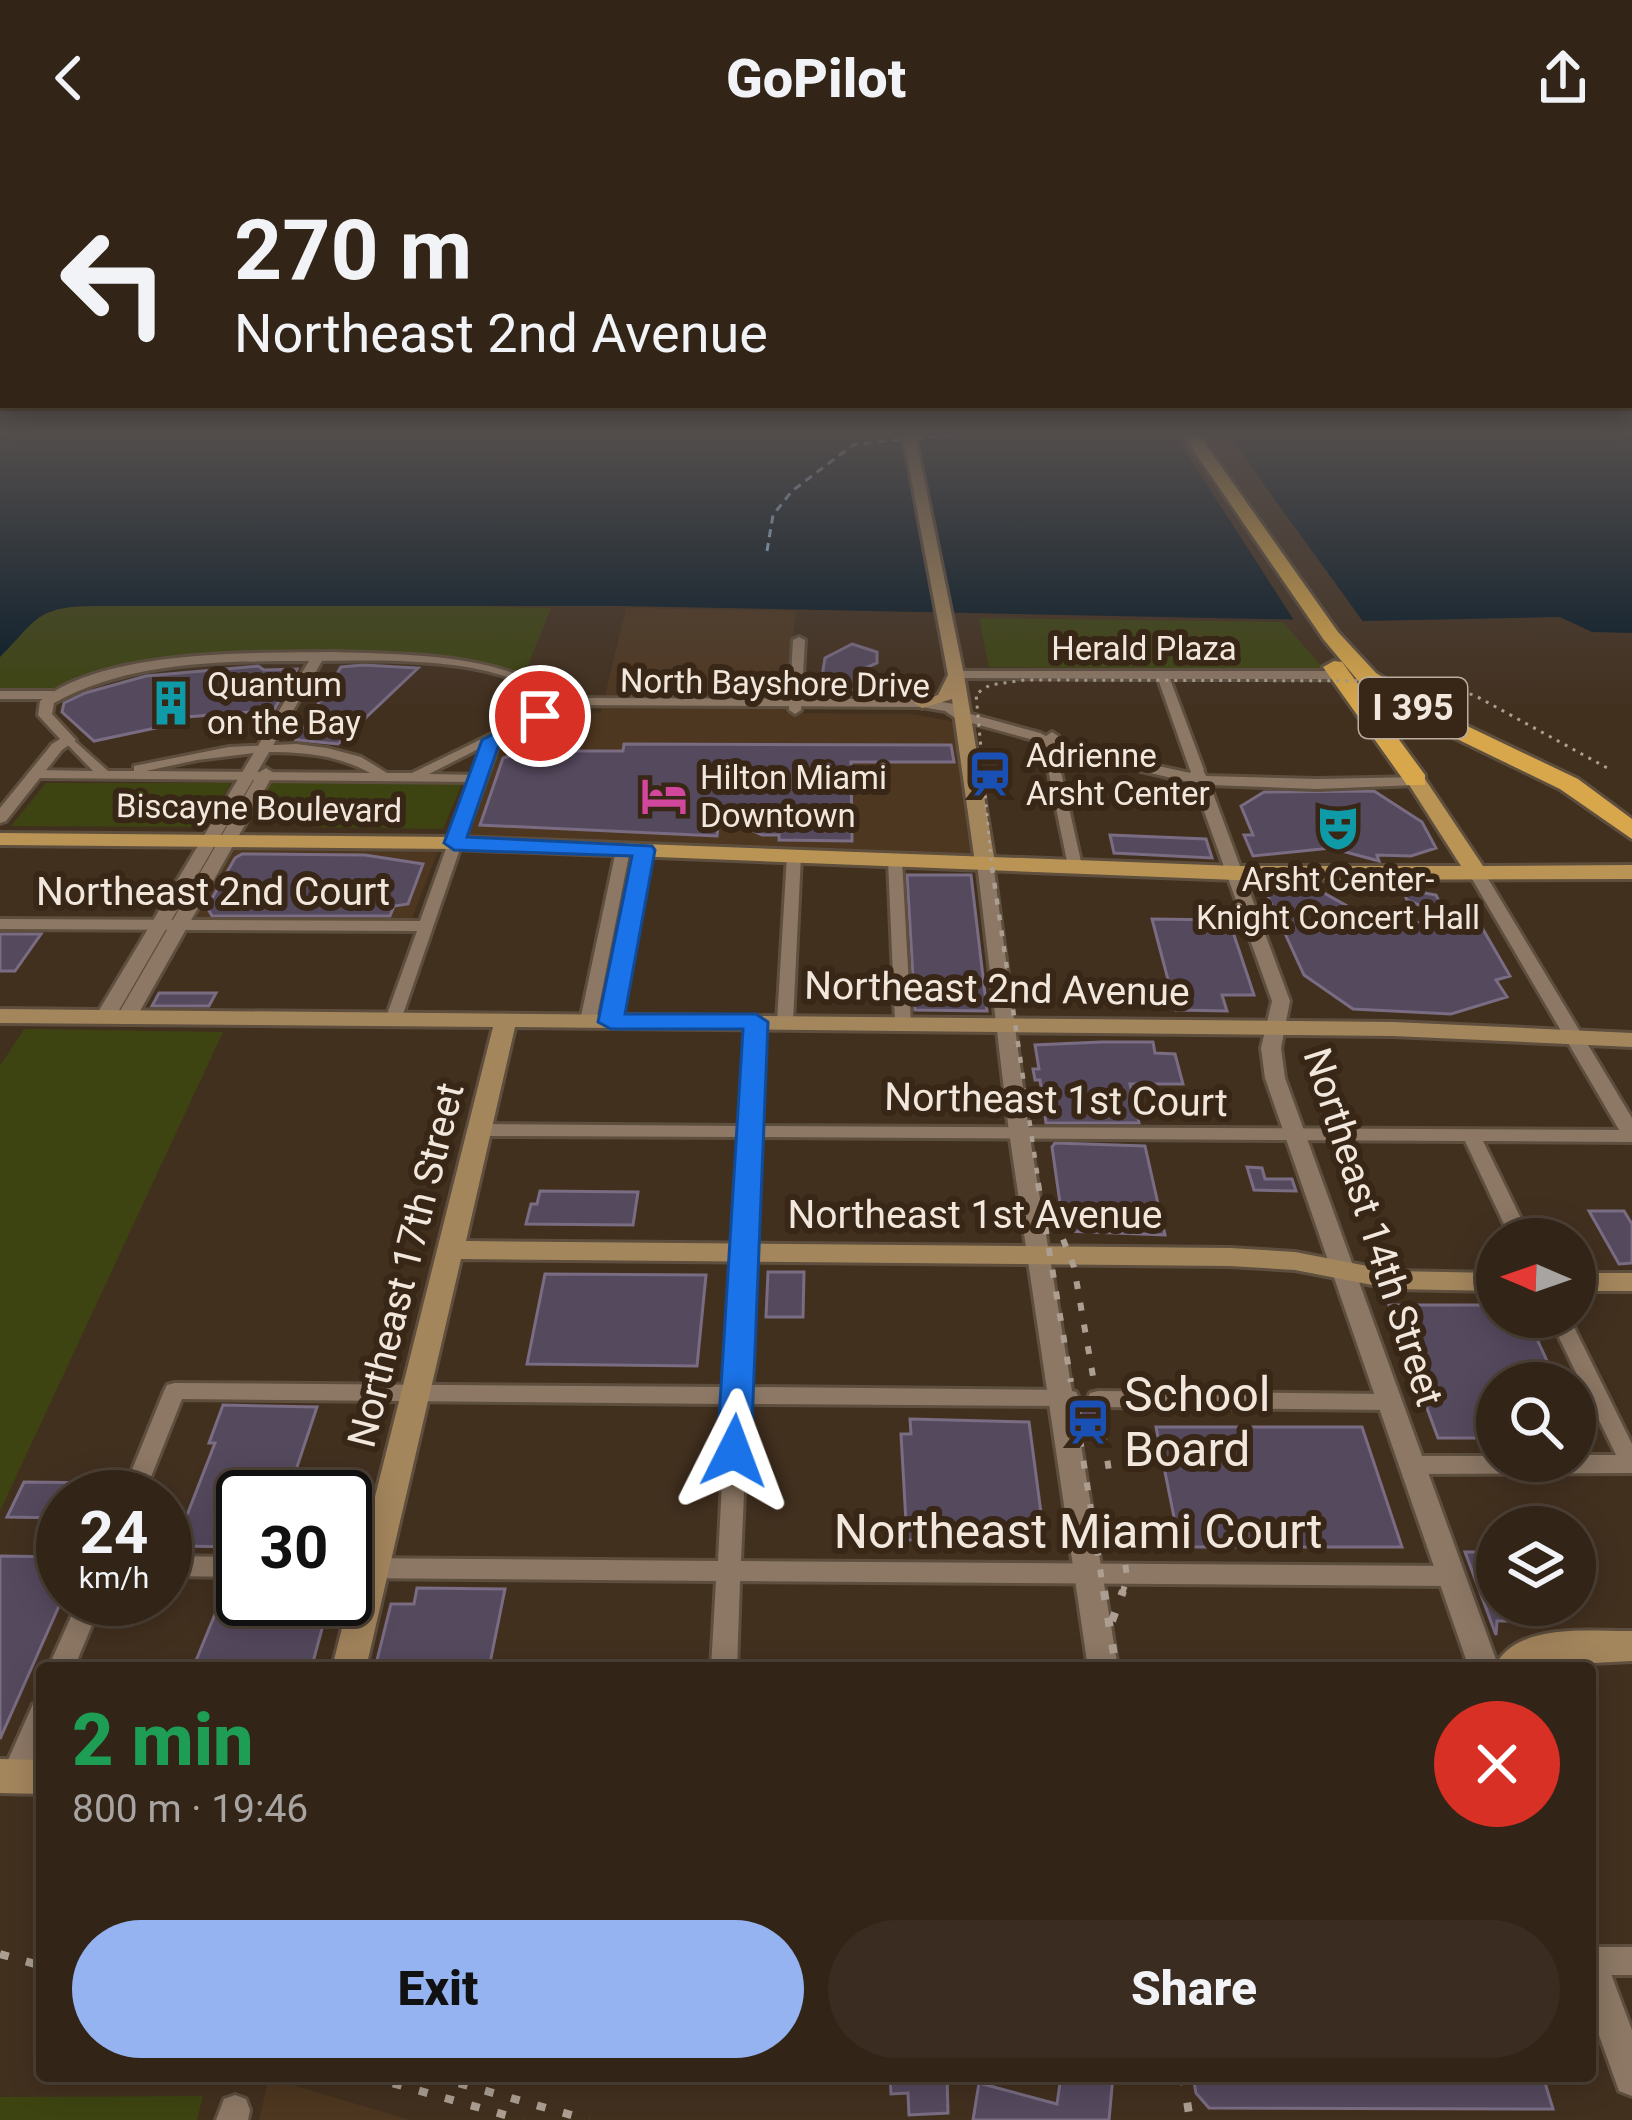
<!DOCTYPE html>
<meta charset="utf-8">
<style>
body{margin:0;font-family:Roboto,sans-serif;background:#3a2c20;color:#f1f3f6;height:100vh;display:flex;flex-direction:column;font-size:45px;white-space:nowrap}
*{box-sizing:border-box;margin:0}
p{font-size:39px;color:#a8a4a1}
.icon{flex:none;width:66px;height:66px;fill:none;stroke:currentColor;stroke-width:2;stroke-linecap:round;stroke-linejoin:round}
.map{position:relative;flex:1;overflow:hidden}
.panel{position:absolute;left:36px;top:1506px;width:1560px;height:420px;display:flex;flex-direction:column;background:#322417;border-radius:12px;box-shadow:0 6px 30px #0003,0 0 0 3px #4d4136}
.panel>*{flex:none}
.banner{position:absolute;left:0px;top:0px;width:1632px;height:252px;box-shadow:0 6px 30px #0003,0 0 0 3px #4d4136;background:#322417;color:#f1f3f6;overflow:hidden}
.needle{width:78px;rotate:272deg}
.tools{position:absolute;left:1476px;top:1062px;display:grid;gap:24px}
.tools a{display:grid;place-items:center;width:120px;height:120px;border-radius:50%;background:#322417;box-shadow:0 6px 30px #0003,0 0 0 3px #4d4136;font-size:60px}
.speed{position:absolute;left:36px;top:1314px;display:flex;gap:24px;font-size:60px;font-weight:700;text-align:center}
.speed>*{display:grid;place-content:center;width:156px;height:156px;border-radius:50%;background:#322417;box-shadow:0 6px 30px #0003,0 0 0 3px #4d4136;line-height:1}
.speed small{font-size:30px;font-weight:400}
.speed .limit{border:6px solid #111;border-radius:18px;background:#fff;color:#111}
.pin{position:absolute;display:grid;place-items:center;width:102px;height:102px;color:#fff;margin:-51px;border:6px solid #fff;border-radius:50%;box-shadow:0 3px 12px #0007}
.me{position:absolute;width:132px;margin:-66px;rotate:3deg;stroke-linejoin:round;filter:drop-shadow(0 0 9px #0008)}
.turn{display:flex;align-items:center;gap:42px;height:252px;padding:0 36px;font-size:54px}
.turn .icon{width:156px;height:156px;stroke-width:2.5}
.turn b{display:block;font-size:84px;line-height:102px}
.round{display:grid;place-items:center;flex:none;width:126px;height:126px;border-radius:63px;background:#3a2c20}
.head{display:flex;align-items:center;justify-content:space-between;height:204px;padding:0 36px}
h1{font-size:72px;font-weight:800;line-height:90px;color:#1e9e55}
.action{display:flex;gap:24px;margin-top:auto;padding:24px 36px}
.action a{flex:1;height:138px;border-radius:72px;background:#95b2f1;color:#111;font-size:48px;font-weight:800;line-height:138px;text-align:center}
.action a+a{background:#3a2c20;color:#f1f3f6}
header{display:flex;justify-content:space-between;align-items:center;height:156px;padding:0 36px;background:#322417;font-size:54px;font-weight:800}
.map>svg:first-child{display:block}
</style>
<header><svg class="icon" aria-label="back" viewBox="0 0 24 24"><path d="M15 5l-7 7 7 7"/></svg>GoPilot<svg class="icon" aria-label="share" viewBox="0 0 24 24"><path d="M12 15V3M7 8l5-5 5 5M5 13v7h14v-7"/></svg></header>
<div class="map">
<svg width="1632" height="1964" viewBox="0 0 1632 1964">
<rect width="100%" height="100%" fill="#42301f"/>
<!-- built -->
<path fill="#4e3720" d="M626,452L796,455L785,557L911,558L956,566L971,698L462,683L499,583L543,561L601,556Z
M237,689L439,692L411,765L195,764Z
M269,1922L410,1964H259Z"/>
<!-- green -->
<path fill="#3d4411" d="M326,447L551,452L524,519L493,509L397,500L139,508L42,536H0V501L36,459L64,451Z
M979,462L1283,466L1324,513L989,511Z
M273,624L462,627L443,673L311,671L318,655L255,654Z
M46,627H231L205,671L11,670Z
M24,873L223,876L0,1355V910Z
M203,1940L197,1964H0V1941Z"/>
<!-- water -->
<path fill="#061a28" d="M0,279H1632V477L1592,476L1560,461L1363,465L622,450H90C34,451 35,467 0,501Z"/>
<!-- pier -->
<path fill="#42301f" d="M1175,279H1200L1330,470L1297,469Z
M1203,279H1228L1367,471L1335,470Z"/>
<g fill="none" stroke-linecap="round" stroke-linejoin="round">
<!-- ferry -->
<path stroke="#a3d5fd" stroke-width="3" stroke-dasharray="8 6" stroke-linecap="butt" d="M915,283L953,279
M767,395L773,359L792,335L853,289L905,283"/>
</g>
<!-- building -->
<path fill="#55495e" stroke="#796c83" stroke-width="3" d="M852,488L877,496V507L865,512L867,534L820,532L825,502Z
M363,509L418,512L338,588L296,584L341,511Z
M258,510L264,514L297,513L274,554L186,561L184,566L94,585L62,556L64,547L85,537L146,520Z
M624,588L951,589L954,606H851L852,685L779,684V679H762L747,672L718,671L717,680L480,669L503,602L526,595H623Z
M1374,635L1422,666L1436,692L1411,700L1377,699L1379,705L1331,692L1253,700L1244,679H1253L1241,650L1264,636Z
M1110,679L1206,683L1212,702L1114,697Z
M242,698L365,699L423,708L408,748L394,750L390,760H212L207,751L235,702Z
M907,719H971L987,855L915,854Z
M1402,733L1436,739L1444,755L1452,751L1473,756L1510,820L1496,824L1507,841L1451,858L1353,853L1304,819L1266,736H1322L1360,757L1409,771L1439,757L1407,744Z
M1152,763L1222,764L1225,773H1232L1254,839H1222L1227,855L1176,854Z
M0,778H41L15,815H0Z
M159,837H216L209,850H152Z
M1101,886H1153L1155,897L1175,898L1183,928H1130L1139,967H1046L1040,924H1035L1033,913H1039L1035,889Z
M1055,987L1145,990L1165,1079L1064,1075L1052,991Z
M1247,1011L1262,1012L1265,1023H1292L1296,1035L1254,1034Z
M540,1035L638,1036L633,1069L526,1068L531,1048H537Z
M1589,1055H1624L1632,1068V1107L1619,1108Z
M768,1116H804L803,1161H766Z
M545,1118L706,1119L697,1210L527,1208Z
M1389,1149H1497V1161H1527L1557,1227H1497V1282H1438Z
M1083,1244L1089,1253L1101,1256L1105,1283H1085L1079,1251Z
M223,1249L317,1251L287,1341H243V1391L175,1390L215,1287H209Z
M910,1263L1029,1266L1045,1387L923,1391L922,1384H907L901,1278H911Z
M1156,1271H1362L1402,1391H1180Z
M24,1326L110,1327L103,1341H63V1362L7,1361Z
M1465,1396H1495L1497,1449H1548L1555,1465H1497L1496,1479Z
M0,1400L63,1401V1441L0,1583Z
M227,1429H243V1443H330L312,1510L195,1507Z
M417,1432L505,1433L489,1512H375L391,1448H414Z
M890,1920H947L948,1957L909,1959L908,1937L891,1938Z
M1061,1920H1113L1109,1964H973L979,1927L1057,1948Z
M1193,1920H1543L1553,1953L1209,1952L1196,1937Z"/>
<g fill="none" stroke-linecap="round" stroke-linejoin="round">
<!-- minor casing -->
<g stroke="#5d4e3e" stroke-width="6">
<path id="minor" d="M799,481L805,484L801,554L795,558L789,554L793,484Z
M956,515H1332L1338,519L1332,523H1170L1204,614L1197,618L1190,614L1158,523L952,522L950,519Z
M0,535H53L59,539L53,543H0Z
M1052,576L1058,580L1056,594L1082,710L1075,714L1068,710L1044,594L1046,580Z
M490,579L500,582L429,618L482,619L484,622L477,626L35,622L28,618L35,614L93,615L63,584L69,580L108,615H134V610L229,591L296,588L327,592L361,601L387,617H412ZM263,596C301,596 336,598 370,617L146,615L197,604Z
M455,683L462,687L401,864L393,869L385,864L417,775L0,773V763L420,765L448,687Z
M623,690L630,694L596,865L588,870L580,865L616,694Z
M644,690L651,694L619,865L611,870L603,865L637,694Z
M794,695L801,699L793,866L785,871L777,866L787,699Z
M895,700L902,704L911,867L903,872L895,867L888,704Z
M756,861L764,866L760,970L1632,974V986L1483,985L1531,1083H1511L1465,985L759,981L749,1231L1068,1234L1076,1236L1079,1242L1076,1248L1068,1250L748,1248L741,1405L1451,1410L1459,1413L1463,1420L1459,1427L1451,1430L740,1425L737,1512H711L716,1425L345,1422V1402L718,1405L726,1248L182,1243L143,1341H121L164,1235L167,1229L175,1227L727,1231L741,981L479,980L470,974L479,968L742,970L748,866Z
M1549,1161H1569L1632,1288V1317L1412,1318L1404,1315L1401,1309L1404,1303L1412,1300H1497V1305H1575V1299H1616Z
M1098,1235L1389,1238L1397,1240L1400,1246L1397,1252L1389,1254L1098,1251L1090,1249L1087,1243L1090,1237Z
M165,1400L243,1401V1421L165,1420Z
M79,1443H103L74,1512H48Z
M42,1544V1586L23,1629L14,1633L5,1629L1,1620L33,1548Z
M1590,1791H1632V1819H1590Z
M235,1939L246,1943L250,1954L248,1964H216L224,1943Z"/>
</g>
<!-- tertiary casing -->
<g stroke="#5d4e3e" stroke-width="6">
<path id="tertiary" d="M334,496C416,499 495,497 566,542L922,543L954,548L967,557L1040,577L1063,589L1190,617L1192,612H1202L1206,620L1317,623L1421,621V627L1416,629L1317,633L1210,629L1290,845L1281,892L1285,922L1499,1512H1469L1265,922L1261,892L1272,845L1194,627L1053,595L1030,583L957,563L945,555L922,551L574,549L500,585L463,687L455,692L447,687L489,579L555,548C539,537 523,526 504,520C452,503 377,504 322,505L115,861L105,867L98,865L95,861L309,505C223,505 130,505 54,547L52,558L76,584L62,594L6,665L0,667V652L52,588L60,583L38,559L40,545C105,493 253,497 334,496Z
M266,612L274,617L136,862L126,868L119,866L116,862L258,617Z
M985,702L993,707L1029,976L1118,1512H1088L1009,976L977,707Z
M1476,711L1484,716L1632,962V986L1622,979L1468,716Z
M1590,1789L1602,1794L1632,1874V1940L1619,1935L1590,1854Z"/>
</g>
<!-- secondary casing -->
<g stroke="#5d4e3e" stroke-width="6">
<path id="secondary" d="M903,279H915L964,519L995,707L985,713L975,707L952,543L922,552L914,547L938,539L948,519Z
M0,853L1393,866L1632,877V891L1393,880L515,871L466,1085L1230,1092L1295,1096L1393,1115L1497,1117V1135L1393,1133L1295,1114L1230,1110L461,1103L366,1512H332L493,871L0,867Z
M1575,1117H1632V1135H1575Z
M1632,1475V1505L1494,1512C1516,1465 1590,1476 1632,1475Z
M0,1603L42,1604V1638L0,1637Z"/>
</g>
<!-- primary casing -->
<g stroke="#5d4e3e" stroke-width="6">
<path id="primary" d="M1416,618L1423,620L1483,710L1632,709V723L1236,724L455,693L0,689V677L455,681L1236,710H1461L1406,624Z"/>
</g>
<!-- motorway casing -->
<g stroke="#5d4e3e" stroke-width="6">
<path id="motorway" d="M1183,279H1199L1338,476L1376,517L1440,557L1578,623L1632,663V683L1560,633L1424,567L1360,527L1324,484Z
M1334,505L1342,506L1425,619V629H1407L1323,511Z"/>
</g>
<!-- minor -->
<use href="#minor" fill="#8d7865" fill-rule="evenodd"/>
<!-- tertiary -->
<use href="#tertiary" fill="#8d7865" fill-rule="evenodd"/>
<!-- secondary -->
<use href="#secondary" fill="#a4865d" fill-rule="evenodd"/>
<!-- primary -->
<use href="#primary" fill="#ba9455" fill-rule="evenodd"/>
<!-- motorway -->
<use href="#motorway" fill="#d8a74b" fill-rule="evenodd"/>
<!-- rail-far3 -->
<path stroke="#ac9e91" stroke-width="3" stroke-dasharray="3 6" stroke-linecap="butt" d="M992,714L976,538L990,529L1025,524L1421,525L1474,539L1611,614"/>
<!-- rail-far2 -->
<path stroke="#ac9e91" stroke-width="4.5" stroke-dasharray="6 10" stroke-linecap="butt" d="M992,711L1039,1030"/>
<!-- rail-far1 -->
<path stroke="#ac9e91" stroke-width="6" stroke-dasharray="8 14" stroke-linecap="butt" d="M1038,1027L1071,1226
M1055,1063L1074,1111L1094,1226
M1080,1283L1104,1438
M1104,1283L1109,1315
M1122,1438L1127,1423L1124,1396"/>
<!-- rail -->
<path stroke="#ac9e91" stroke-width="8" stroke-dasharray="9 18" stroke-linecap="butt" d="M1104,1435L1116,1512
M1112,1465L1123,1435
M0,1798L42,1810
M367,1920L523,1964
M433,1920L589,1964
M1183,1920L1190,1964"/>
</g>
<!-- sky -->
<linearGradient id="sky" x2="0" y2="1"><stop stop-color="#241a11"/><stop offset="0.5" stop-color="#544e4d"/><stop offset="1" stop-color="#544e4d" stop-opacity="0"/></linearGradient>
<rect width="1632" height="554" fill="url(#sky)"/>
<!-- route -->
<path fill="#1a73e8" stroke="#114b97" stroke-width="3" d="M540,554L547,556V563L498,591L467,681L652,690L655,694L625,858H756L768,866L751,1295L746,1305L734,1308L722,1305L717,1295L743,873H611L598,866L632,700L454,694L444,687L482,584Z"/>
<!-- icons -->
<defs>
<g id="building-bare" transform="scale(3.6)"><path d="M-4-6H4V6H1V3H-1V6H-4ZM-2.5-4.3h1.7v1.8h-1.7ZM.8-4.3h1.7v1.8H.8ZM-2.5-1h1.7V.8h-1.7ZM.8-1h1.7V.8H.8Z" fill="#0f9aa8" stroke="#382616" stroke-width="2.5" paint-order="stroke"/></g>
<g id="station-bare" transform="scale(3.6)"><path d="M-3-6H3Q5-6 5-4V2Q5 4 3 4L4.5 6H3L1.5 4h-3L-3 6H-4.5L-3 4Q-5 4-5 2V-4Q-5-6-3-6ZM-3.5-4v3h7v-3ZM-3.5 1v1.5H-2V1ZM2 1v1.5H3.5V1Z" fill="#1a4fb4" stroke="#382616" stroke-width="2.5" paint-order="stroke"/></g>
<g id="hotel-bare" transform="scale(3.6)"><path d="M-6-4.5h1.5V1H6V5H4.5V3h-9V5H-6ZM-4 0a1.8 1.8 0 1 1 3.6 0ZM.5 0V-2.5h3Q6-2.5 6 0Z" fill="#d1479c" stroke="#382616" stroke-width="2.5" paint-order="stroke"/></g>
<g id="theatre-bare" transform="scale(3.6)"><path d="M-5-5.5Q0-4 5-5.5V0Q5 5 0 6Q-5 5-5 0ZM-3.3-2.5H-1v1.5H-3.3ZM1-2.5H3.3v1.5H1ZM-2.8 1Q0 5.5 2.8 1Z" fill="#0f9aa8" stroke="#382616" stroke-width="2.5" paint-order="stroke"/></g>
</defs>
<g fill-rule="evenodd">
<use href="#building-bare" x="171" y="547"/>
<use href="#station-bare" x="990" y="618"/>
<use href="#hotel-bare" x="664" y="640"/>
<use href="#theatre-bare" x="1338" y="672"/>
<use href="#station-bare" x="1088" y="1266"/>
</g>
<g text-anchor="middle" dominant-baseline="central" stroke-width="12" stroke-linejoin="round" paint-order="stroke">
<!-- far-street labels -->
<g font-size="33" fill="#f2e7dc" stroke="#382616">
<text x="1144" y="492">Herald Plaza</text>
<text transform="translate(775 527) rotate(1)">North Bayshore Drive</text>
<text transform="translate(259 652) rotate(1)">Biscayne Boulevard</text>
</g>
<!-- far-poi labels -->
<g font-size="33" fill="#f2e7dc" stroke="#382616" text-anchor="start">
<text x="207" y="528">Quantum<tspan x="207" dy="38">on the Bay</tspan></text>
<text x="1026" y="599">Adrienne<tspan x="1026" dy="38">Arsht Center</tspan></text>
<text x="700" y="621">Hilton Miami<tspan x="700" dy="38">Downtown</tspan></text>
<text x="1338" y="723" text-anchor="middle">Arsht Center-<tspan x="1338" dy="38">Knight Concert Hall</tspan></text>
</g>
<!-- shield labels -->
<rect fill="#382616" stroke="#baada1" stroke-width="3" x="1359" y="522" width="108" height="60" rx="9"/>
<g font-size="36" font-weight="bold" fill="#f2e7dc">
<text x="1413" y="552">I 395</text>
</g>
<!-- street labels -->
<g font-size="39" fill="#f2e7dc" stroke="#382616">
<text x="213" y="736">Northeast 2nd Court</text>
<text transform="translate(997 833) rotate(1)">Northeast 2nd Avenue</text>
<text transform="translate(1056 944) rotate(1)">Northeast 1st Court</text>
<text x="975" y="1059">Northeast 1st Avenue</text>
<text transform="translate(1373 1071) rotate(72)">Northeast 14th Street</text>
<text transform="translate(406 1109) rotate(-76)">Northeast 17th Street</text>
</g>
<!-- near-poi labels -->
<g font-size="48" fill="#f2e7dc" stroke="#382616" text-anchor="start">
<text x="1124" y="1238">School<tspan x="1124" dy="55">Board</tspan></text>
</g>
<!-- near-street labels -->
<g font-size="48" fill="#f2e7dc" stroke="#382616">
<text x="1078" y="1375">Northeast Miami Court</text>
</g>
</g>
</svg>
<div class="tools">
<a><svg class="needle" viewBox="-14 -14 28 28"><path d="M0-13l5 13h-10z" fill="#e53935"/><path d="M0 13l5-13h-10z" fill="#a8a4a1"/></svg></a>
<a><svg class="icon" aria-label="search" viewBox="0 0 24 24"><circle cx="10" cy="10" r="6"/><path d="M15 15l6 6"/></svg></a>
<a><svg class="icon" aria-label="layers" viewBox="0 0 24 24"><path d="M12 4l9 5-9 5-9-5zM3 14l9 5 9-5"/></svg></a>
</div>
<div class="speed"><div>24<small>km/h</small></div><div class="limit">30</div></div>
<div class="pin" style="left:540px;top:560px;background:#d93025"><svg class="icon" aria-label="arrive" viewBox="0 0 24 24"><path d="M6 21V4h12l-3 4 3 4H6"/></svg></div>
<svg class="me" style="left:734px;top:1295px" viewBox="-20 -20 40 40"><path d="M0-17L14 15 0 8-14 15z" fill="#1a73e8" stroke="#fff" stroke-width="4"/></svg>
<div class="banner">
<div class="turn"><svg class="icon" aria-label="left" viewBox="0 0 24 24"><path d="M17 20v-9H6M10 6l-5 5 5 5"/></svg><div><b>270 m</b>Northeast 2nd Avenue</div></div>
</div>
<section class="panel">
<div class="head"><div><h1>2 min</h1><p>800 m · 19:46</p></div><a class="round" style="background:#d93025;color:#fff"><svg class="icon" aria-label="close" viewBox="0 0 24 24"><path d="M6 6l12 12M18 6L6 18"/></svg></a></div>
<div class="action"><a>Exit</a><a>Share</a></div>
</section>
</div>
